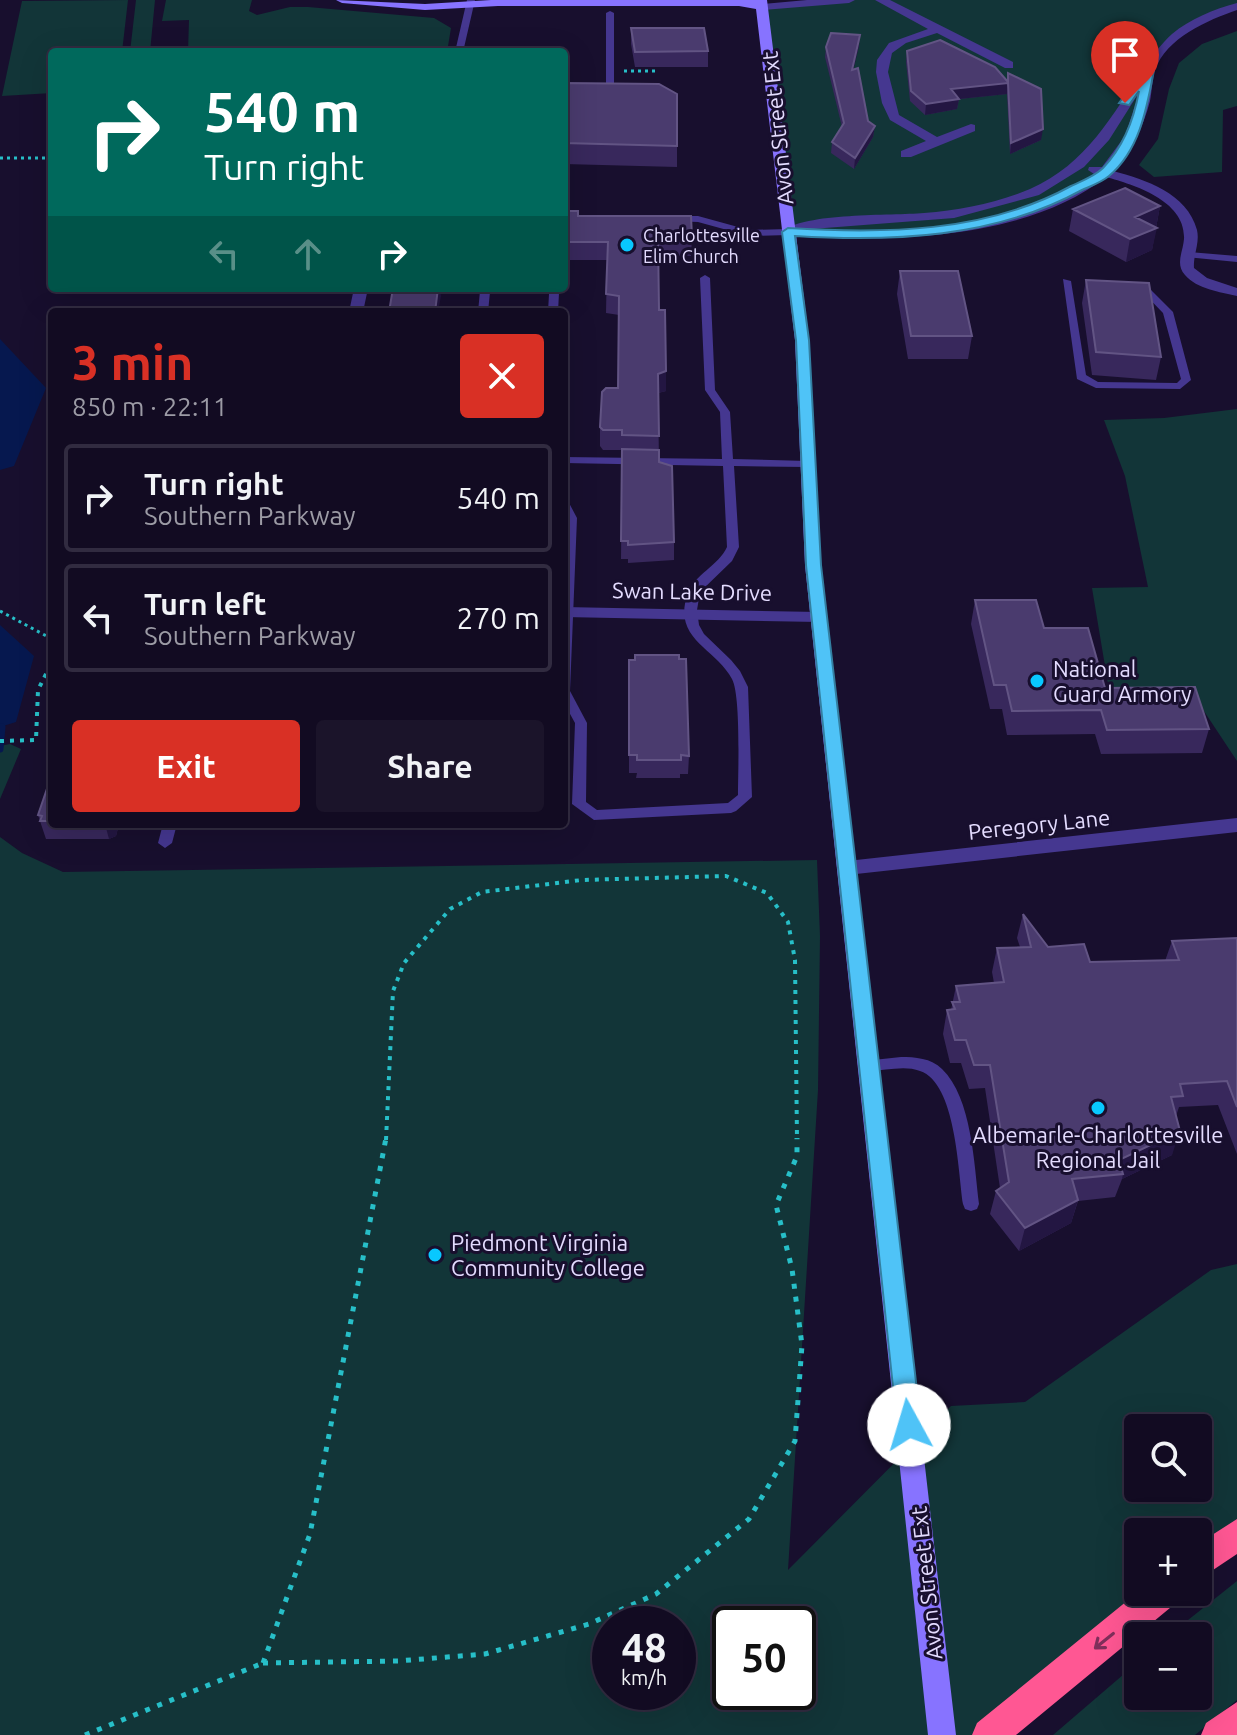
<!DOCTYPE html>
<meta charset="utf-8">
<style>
body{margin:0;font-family:Ubuntu,sans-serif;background:#1b142a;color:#f1f3f6;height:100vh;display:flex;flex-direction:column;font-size:30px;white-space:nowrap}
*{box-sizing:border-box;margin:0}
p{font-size:26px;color:#9c9ba5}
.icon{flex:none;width:44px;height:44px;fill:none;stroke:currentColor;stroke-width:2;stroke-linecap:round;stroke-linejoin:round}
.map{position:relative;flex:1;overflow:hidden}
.side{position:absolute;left:48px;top:308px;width:520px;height:520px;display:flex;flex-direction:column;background:#120b22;border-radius:8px;box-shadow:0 8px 32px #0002,0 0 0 2px #312b40}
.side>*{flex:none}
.banner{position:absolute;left:48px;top:48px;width:520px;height:244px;border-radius:8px;box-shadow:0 8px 32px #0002,0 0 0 2px #312b40;background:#00695c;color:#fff;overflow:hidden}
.buttons{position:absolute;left:1124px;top:1414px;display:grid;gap:16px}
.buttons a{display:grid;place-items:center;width:88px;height:88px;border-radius:8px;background:#120b22;box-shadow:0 8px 32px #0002,0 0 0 2px #312b40;font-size:40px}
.speed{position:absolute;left:592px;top:1606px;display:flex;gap:16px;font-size:40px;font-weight:700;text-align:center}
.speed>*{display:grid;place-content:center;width:104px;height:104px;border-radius:50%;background:#120b22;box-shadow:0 8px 32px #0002,0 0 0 2px #312b40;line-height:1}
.speed small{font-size:20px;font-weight:400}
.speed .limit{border:4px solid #111;border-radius:12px;background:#fff;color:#111}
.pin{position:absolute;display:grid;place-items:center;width:68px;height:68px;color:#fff;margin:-82px -34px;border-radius:50% 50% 50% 0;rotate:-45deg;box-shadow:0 0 8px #0007}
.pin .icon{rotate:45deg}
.me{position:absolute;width:88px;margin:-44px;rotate:354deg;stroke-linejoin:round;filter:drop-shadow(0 0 6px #0008)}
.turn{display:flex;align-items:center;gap:28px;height:168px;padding:0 24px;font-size:36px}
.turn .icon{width:104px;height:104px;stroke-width:2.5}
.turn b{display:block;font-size:56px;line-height:68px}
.lanes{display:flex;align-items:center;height:76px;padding:0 24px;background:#0003;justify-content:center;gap:40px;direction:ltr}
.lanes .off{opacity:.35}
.round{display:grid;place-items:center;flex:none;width:84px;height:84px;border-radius:8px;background:#1b142a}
.overview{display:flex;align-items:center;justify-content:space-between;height:136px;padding:0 24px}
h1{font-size:48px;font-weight:600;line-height:60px;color:#d93025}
.button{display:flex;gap:16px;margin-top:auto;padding:16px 24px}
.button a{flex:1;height:92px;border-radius:8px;background:#d93025;color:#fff;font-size:32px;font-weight:600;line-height:92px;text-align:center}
.button a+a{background:#1b142a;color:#f1f3f6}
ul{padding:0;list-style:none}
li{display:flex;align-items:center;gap:24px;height:108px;margin:0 16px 12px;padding:0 8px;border:4px solid #312b40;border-radius:8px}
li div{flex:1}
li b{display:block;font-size:30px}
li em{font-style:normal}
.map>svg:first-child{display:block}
</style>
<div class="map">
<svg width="1237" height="1735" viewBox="0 0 1237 1735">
<rect width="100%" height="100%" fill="#180f2e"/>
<!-- green -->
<path fill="#123538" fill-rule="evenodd" d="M128,0L122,52H52V93L2,96L22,1Z
M136,0H155L150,52H130Z
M166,0H252L249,11L257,15L290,7H308L434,18L451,28L447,52H188L189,20L162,21Z
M849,0H1237V6L1217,12L1161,48L1139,119L1105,173L1028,211L932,231L788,232L763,7Z
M1237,31V106L1223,110L1222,172L1154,177L1139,165L1158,139L1169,89L1179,63L1202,44Z
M1237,409V761L1192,693L1109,690L1092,588L1148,587L1125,476L1104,420L1164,418Z
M10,744L21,749L0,799V746Z
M0,837L22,853L63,872L817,860L820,936L818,1090L788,1570L951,1406L1025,1402L1211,1270L1237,1264V1534L1198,1564V1532H1138V1592L989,1735H0ZM1138,1428H1198V1488H1138ZM610,1624H678V1692H610ZM730,1624H798V1692H730Z
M1237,1581V1700L1195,1735H1053L1138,1662V1696H1198V1636H1168Z"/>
<!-- water -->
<path fill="#06184f" d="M0,339L46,388L14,466L0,470Z
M0,625L34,656L16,722L0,727Z"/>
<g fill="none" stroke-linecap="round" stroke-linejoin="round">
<!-- stream -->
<path stroke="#06184f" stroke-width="7" d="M0,749L2,727"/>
<!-- path-far2 -->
<path stroke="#27bfc8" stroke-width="3" stroke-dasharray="3 4" stroke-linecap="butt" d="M624,71H657
M0,158H52
M0,611L52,639
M49,668L52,663"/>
<!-- path-far1 -->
<path stroke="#27bfc8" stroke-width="4" stroke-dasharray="4 6" stroke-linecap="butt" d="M0,741L36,740L38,690L50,666
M386,1140L393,991L404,963L450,909L482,892L582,880L726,876L767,893L788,922L795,960L797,1140"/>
<!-- path -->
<path stroke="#27bfc8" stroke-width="5" stroke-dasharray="5 8" stroke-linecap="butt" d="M263,1663L310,1534L386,1138
M263,1663L398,1661L485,1654L589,1624L656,1594L749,1519L795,1441L802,1345L792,1269L776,1205L797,1156V1138
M85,1735L263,1663"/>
<!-- lane -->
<path fill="#453790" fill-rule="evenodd" d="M467,0H475L463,52H455Z
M610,11L614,13V97L606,100L602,97L606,95V13Z
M675,216H698L749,230L788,229L793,232L788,235L749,236L698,222L672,221L670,219Z
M1189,252L1237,256V262L1186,257V253Z
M705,275L710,278L715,390L730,412L733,459L807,461L813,464L807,467L734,466L739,547L732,561L700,592L697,610L699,625L704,634L731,660L740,671L748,687L752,797L736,811L731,813L594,820L572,804L575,723L564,703V500L568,501L577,518L570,691L587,723L586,802L597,810L728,803L738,795C738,772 741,696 732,679C716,648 671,639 688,593C693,576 719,565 727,547L723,466L564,463V457L722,459L720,412L705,390L700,278Z
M1063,279L1071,281L1086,375L1098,382L1177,383L1181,379L1163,313L1138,287L1136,285L1141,282L1144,283L1173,312L1191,380L1180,389L1096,388L1077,379Z
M483,288H495L490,292L488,312H478L480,291Z
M542,288H553L559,293L558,312H548L549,294Z
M163,824H177L172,843L165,848L158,843Z
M342,824H410L403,829H349Z
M901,1057C915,1057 931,1058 942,1069C972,1098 974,1164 979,1204L977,1209L971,1211L965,1209L963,1204C958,1171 956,1083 920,1071C904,1065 885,1071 869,1071L864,1069L861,1065L864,1061Z"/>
<!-- street -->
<path fill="#453790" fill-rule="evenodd" d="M807,0H855L849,3L763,10L757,7L763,4Z
M875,0H890L1013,62V68H1005L937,33L906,43L892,53L888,72L899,115L937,137L971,124L975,125V131L911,157H901V151L926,141L890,120L882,103L876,72L877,60L889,43L928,29Z
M1237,3V10C1208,20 1166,38 1155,70C1152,80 1152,91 1150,101C1143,128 1131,150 1113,171C1146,180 1187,193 1197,230C1200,243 1193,255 1194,268L1207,278L1237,288V296C1220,292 1197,289 1185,275C1175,264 1183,252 1184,239C1186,201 1135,185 1106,177C1024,241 887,242 788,236L781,232C805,212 891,216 924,213C960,210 997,203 1030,189C1087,164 1112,115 1145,67C1153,55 1161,44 1172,34C1190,19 1214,9 1237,3ZM1140,91L1125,136L1102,167H1089L1088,170L1094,174C1023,228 898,235 812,229L954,218L1039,195L1084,167L1109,140Z
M360,289L367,293L363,312H349L353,293Z
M564,607L819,612L828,617L819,622L564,617Z
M1237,818V832L847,875L837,868L847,861Z"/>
<!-- secondary -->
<path fill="#8773ff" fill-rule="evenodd" d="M336,0L425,4L491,0H767L809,340L821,565L956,1735H928L805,565L795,340L756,9L739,6H498L425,10L342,3Z"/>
<!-- highway -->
<path fill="#ff5793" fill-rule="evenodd" d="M1237,1519V1554L1198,1580V1544Z
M1138,1592H1180L1176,1603L1016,1735H972L977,1723Z
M1237,1702V1735H1201L1206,1723Z"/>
</g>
<!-- wall -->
<path fill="#38285c" d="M631,28L708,51V67H635L631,44Z
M859,46L853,69L868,121L875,126L873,137L854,169L831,153L832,142L842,127L825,57L826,47Z
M907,51L1007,80L1008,73L1041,140L1010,154L1007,94L959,99L957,109L925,115L910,101L906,62Z
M564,83L677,94V167L564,164Z
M1160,206L1152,250L1126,262L1069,231L1073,209Z
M564,211L578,216L692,237L691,256L659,255V310L666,391L658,393L659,462L674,542V560L628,563V559H621L622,450H603L600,446V427L618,388L619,315L606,313L607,260H564Z
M900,271L972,336L968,359H908L897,294Z
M1086,280L1161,357L1156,380L1092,375L1082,303Z
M975,600L1044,628L1105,688L1209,729L1202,753L1101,754L1095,734L1007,735L1002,709H990L971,624Z
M629,660L689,756L688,774H680V778H636L637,773H629Z
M52,774V824H119L116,836L109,839H46L38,815Z
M1023,914L1048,947L1090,962L1165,961L1172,941L1237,938V1154L1218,1105L1179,1107L1176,1116L1172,1155L1122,1179L1115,1197L1078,1201L1071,1223L1019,1251L990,1214L996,1191L1000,1188L985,1088L969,1089L961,1063H950L943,1034L947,1010H951L956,986L994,983L992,972L997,948L1020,947L1017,938Z"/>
<!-- shaded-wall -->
<path fill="#231642" d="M860,35L859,46L851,80L852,70Z
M1008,83L1007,94L959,99L957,109L925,115L926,104L951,89Z
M875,126L873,137L854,169L855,158Z
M1043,129L1041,140L1010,154L1011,143Z
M1160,206L1156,228L1135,217Z
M1157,228L1152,250L1126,262L1130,239Z
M438,288H440L441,296L438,312H435Z
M666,371V391L658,393V374Z
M105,824H119L116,836L109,839Z
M1180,1131L1172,1155L1122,1179L1123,1174L1119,1160Z
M1078,1200L1071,1223L1019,1251L1025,1228Z"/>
<!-- building -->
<path fill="#4a3b6e" stroke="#625484" stroke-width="2" d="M631,28H704L708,51L635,52Z
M831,33L860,35L852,70L858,68L868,121L875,126L855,158L832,142L844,123L826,47Z
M940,40L995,67L1008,82V73L1041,89L1043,129L1011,143L1008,83L951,89L959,99L926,104L911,91L907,51Z
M564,83L659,84L677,94V146L564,143Z
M1125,188L1160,206L1135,217L1157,228L1130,239L1073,209Z
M564,211H578V216H691L692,237H658L659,310H665L666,371L658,374L659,436L622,435V430H603L600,427L602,392L606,388H618L619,296L606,294L608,242H564Z
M900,271H958L972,336H911Z
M1086,280L1149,283L1161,357L1096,352Z
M393,288H438L435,312H389Z
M622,449L659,450V462L672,466L674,542L628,545V541H621Z
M975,600H1036L1044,628H1088L1105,688L1195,687L1209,729L1107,730L1101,710L1012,711L1006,685H994Z
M635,655H679V659H686L689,756L681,755V760H637V755H629V660H635Z
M52,774V821H40L42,816L38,815Z
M1023,914L1048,947L1084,944L1090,962L1179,960L1172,941L1237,938V1107L1227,1081L1180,1084L1183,1096L1171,1097L1180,1131L1119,1160L1123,1174L1072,1179L1078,1200L1025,1228L996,1191L1009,1182L990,1065H974L966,1040H955L947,1010L955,1009L952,1002H960L956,986L1004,982L997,948L1031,947Z"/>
<!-- one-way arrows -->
<defs><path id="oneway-shaft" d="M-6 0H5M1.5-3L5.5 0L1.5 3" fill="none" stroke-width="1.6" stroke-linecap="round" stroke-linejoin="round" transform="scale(2)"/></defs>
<use stroke="#802f5b" href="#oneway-shaft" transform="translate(1104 1641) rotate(141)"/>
<!-- route -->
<path fill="#4fc3f7" stroke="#337fa1" stroke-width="2" d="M1145,68L1154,70C1147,107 1140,150 1109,176C1102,182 1091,186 1082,190C995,238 892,242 795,236L809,340L821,565L921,1425L917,1432L909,1436L901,1432L897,1425L806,565L796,340L782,232L788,228C883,234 986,233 1071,186C1082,181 1095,176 1103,168C1124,146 1134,119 1139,91L1129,105L1119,103Z"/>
<!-- markers -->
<g fill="#08c8ff" stroke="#180f2e" stroke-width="3">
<circle cx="627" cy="245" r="8"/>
<circle cx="1037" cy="681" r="8"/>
<circle cx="1098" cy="1108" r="8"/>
<circle cx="435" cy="1255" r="8"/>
</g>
<g text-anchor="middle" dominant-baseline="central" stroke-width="6" stroke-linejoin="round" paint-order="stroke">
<!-- far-poi labels -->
<g font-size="18" fill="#e4dcff" stroke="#180f2e" text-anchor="start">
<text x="643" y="235">Charlottesville<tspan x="643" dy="21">Elim Church</tspan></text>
</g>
<!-- street labels -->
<g font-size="22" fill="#e4dcff" stroke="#180f2e">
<text transform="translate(777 128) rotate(-96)">Avon Street Ext</text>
<text transform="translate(692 591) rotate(1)">Swan Lake Drive</text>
<text transform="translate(1039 824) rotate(-6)">Peregory Lane</text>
<text transform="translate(926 1583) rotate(-96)">Avon Street Ext</text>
</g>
<!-- poi labels -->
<g font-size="22" fill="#e4dcff" stroke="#180f2e" text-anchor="start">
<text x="1053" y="668">National<tspan x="1053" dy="25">Guard Armory</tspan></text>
<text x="1098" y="1134" text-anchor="middle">Albemarle-Charlottesville<tspan x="1098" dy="25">Regional Jail</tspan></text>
<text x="451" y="1242">Piedmont Virginia<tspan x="451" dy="25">Community College</tspan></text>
</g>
</g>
</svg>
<div class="buttons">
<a><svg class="icon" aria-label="search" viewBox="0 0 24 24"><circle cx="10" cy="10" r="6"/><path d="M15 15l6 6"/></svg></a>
<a>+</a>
<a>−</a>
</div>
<div class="speed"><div>48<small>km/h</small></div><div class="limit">50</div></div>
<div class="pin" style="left:1125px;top:103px;background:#d93025"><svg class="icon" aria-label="arrive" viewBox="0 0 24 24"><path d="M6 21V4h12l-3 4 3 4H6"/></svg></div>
<svg class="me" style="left:909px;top:1425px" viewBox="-20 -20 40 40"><circle r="19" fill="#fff"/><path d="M0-13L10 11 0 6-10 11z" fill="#4fc3f7"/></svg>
<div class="banner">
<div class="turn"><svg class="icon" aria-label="right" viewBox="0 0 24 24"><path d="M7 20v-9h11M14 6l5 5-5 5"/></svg><div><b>540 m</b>Turn right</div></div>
<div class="lanes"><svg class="icon off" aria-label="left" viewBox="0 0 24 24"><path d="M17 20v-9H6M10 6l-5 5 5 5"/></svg><svg class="icon off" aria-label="ahead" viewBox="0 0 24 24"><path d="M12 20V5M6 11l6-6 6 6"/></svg><svg class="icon" aria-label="right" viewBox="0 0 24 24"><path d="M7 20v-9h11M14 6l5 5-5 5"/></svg></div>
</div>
<section class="side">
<div class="overview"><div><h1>3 min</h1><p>850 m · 22:11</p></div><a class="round" style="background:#d93025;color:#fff"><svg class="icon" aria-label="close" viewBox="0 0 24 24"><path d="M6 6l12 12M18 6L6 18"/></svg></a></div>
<ul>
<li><svg class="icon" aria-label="right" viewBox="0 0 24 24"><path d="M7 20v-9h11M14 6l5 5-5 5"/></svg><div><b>Turn right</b><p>Southern Parkway</p></div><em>540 m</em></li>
<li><svg class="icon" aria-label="left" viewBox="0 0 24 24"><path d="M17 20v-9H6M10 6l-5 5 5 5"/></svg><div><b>Turn left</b><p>Southern Parkway</p></div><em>270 m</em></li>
</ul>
<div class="button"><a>Exit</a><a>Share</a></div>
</section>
</div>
